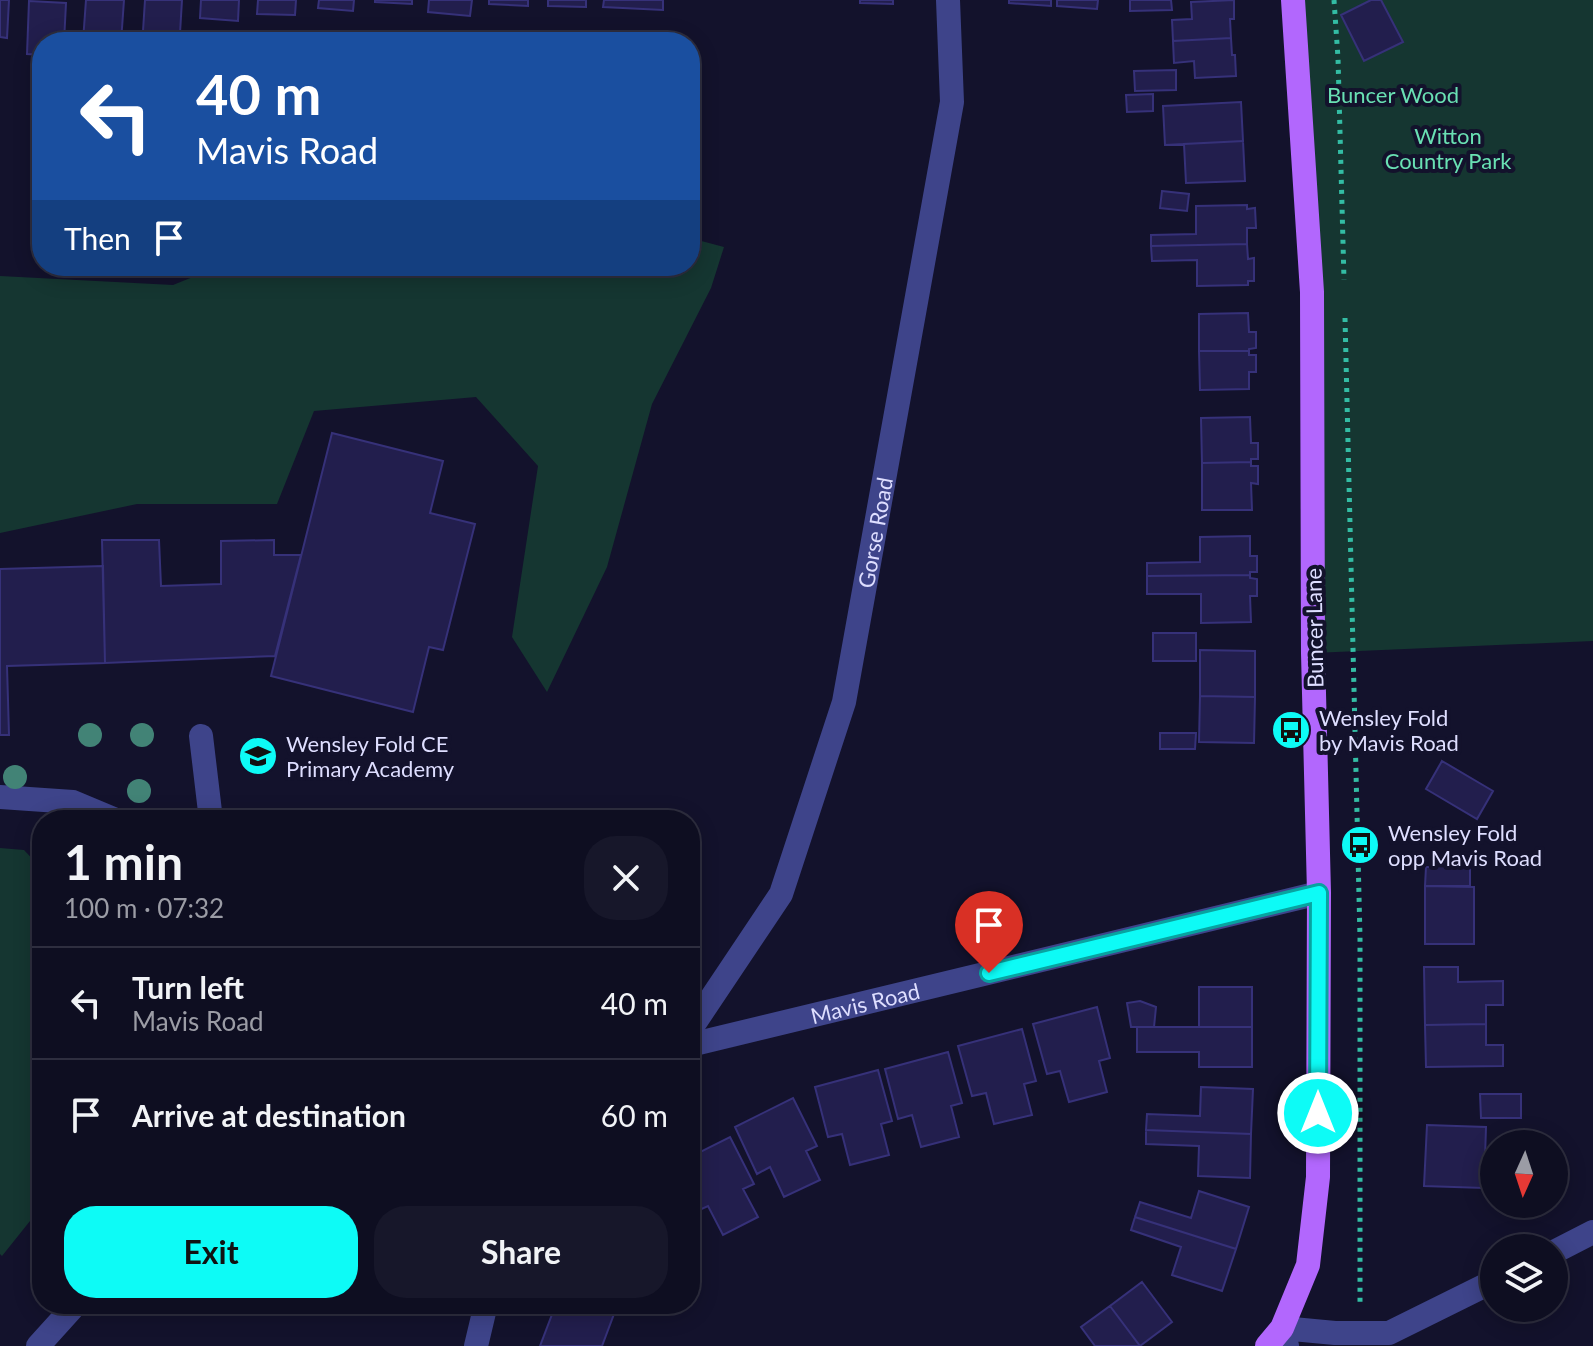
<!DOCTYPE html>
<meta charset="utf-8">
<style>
body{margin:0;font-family:Lato,sans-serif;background:#17172a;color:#f1f3f6;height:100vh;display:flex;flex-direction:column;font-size:30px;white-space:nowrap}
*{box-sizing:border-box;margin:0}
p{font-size:26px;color:#9b9ca5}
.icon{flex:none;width:44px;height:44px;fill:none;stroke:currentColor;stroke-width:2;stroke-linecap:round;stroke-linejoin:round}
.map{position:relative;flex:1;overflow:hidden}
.panel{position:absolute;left:32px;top:810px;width:668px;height:504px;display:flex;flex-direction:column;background:#0e0e21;border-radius:32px;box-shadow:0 4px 20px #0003,0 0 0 2px #2e2e3f}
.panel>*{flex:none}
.hud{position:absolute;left:32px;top:32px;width:668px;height:244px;border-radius:32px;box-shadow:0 4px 20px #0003,0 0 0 2px #2e2e3f;background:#1a4fa0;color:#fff;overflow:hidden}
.needle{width:52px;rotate:183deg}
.buttons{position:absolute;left:1480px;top:1130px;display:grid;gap:16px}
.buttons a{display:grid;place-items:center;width:88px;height:88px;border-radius:50%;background:#0e0e21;box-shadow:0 4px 20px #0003,0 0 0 2px #2e2e3f;font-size:40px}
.pin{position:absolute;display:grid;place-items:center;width:68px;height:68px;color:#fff;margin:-82px -34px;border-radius:50% 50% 50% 0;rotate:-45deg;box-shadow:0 0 8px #0007}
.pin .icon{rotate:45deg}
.me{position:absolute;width:88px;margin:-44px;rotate:0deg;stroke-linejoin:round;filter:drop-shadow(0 0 6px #0008)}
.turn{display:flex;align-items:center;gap:28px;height:168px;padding:0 32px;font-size:36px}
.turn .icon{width:104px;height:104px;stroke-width:2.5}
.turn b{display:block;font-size:56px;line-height:68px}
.then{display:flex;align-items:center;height:76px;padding:0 32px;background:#0003;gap:16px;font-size:30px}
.round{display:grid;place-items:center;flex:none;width:84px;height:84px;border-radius:32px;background:#17172a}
.head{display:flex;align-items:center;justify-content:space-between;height:136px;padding:0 32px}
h1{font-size:48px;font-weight:700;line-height:60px}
.action{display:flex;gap:16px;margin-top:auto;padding:16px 32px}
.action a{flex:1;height:92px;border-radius:32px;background:#0dfbf6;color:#111;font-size:32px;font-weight:700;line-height:92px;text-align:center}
.action a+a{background:#17172a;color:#f1f3f6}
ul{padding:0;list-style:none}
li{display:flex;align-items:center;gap:24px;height:112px;padding:0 32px;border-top:2px solid #2e2e3f}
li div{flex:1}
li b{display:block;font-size:30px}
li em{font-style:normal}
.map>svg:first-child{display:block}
</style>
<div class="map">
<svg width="1593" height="1346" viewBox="0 0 1593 1346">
<rect width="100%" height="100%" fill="#13122c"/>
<!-- green -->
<path fill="#153631" d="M1293,0H1593V641L1313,653Z
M690,238L724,247L711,288L652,404L607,567L547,692L512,637L538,466L476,397L314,411L277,504H137L0,533V276L173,285L220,266H690Z
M0,848L24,850L42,869V1206L2,1256L0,1254Z"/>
<!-- building -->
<path fill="#221e4d" stroke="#363179" stroke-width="2" d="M0,0H9L7,38L0,37Z
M86,0H124L121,42L83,41Z
M145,0H182L180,33L143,31Z
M201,0H239L238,21L200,18Z
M258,0H296L295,15L257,14Z
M319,0H354L353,11L318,8Z
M375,0H412V4L375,2Z
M429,0H472L470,16L428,12Z
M489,0H528V6L489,4Z
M548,0H586V7L548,6Z
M604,0H663V10L603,7Z
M860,0H893V4L860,3Z
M1009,0H1051V6L1009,3Z
M1057,0H1098L1097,9L1057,6Z
M1130,0H1171L1172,10L1130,11Z
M1234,0V19H1230L1231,38L1173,41L1172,20L1192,19L1191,2Z
M1371,0H1381L1403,42L1364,61L1341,15Z
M29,1L66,3L64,42H42V55L27,54Z
M1231,38L1232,55H1235L1236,76L1195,78L1194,61L1174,63L1173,41Z
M1176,70V90L1135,91L1134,71Z
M1153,94V111L1127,112L1126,95Z
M1241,102L1243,141L1165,145L1163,106Z
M1243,141L1245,181L1186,183L1184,144Z
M1162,191L1189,194L1187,211L1160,208Z
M1247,205V209L1255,208L1256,228H1247V244L1151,246V235L1196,234V206Z
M1247,244L1248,259L1254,258V281H1248V285L1197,286V260L1152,261L1151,246Z
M1248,313L1249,332H1256V348L1249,349V351H1199V314Z
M1199,351H1249V355H1256V372H1249V389L1200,390Z
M1250,417L1251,443H1258V459H1251V462L1202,463L1201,418Z
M332,433L443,461L430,513L475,524L443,650L429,647L413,712L271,676Z
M1251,462V466H1258V484L1251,483L1252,510H1202V463Z
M1250,536V556H1257V572H1250V575L1147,576V563L1200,562V537Z
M102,540H159L161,586L221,584V541L274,540V555H301L275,656L105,663Z
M103,566L105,663L7,666L9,735H0V569Z
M1250,575V578L1257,579V596H1250L1251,622L1201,623V594H1147V576Z
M1153,633H1196V661H1153Z
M1200,650L1255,651V697L1200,696Z
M1200,696L1255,697L1254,743L1199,742Z
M1160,733H1196L1195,749H1160Z
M1442,761L1493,791L1477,819L1426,789Z
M1426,867H1470V886H1425Z
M1425,886L1474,887V944H1425Z
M1424,967H1458V982L1503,981V1005H1486V1024L1425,1025Z
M1199,987H1252V1027H1199Z
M1140,1001L1156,1007L1154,1027H1131L1127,1003Z
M1097,1007L1110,1058L1099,1061L1107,1092L1069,1102L1060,1071L1047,1074L1033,1024Z
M1486,1024V1045H1503V1066L1426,1067L1425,1025Z
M1137,1027H1252V1067H1199V1052H1137Z
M1022,1029L1036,1081L1024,1084L1032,1115L994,1124L986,1093L972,1096L958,1046Z
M948,1052L962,1103L951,1106L959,1137L921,1147L912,1115L898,1119L885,1069Z
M878,1070L892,1121L881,1124L889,1155L850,1165L842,1134L828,1137L815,1087Z
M1201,1087L1253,1089L1251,1134L1146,1130L1147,1114L1200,1116Z
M1480,1094H1521V1118H1481Z
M793,1098L817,1146L806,1151L820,1180L784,1197L770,1167L757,1174L735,1127Z
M1427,1125L1486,1127L1484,1188L1424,1186Z
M1146,1130L1251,1134L1250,1178L1198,1176L1199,1146L1146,1144Z
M730,1137L754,1184L743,1189L758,1217L723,1235L708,1206L695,1212L690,1202V1157Z
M1199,1191L1249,1207L1236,1249L1135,1217L1140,1202L1191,1218Z
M1135,1217L1236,1249L1222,1291L1172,1275L1181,1247L1131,1230Z
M1142,1282L1172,1322L1140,1346L1110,1306Z
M556,1304H588L614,1314L602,1346H540Z
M1110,1306L1140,1346H1095L1081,1327Z"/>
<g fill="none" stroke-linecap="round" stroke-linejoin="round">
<!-- path -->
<path stroke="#33bda4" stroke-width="5" stroke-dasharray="4 6" stroke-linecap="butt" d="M1334,0L1338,58L1344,280
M1345,318L1360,937V1304"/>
<!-- minor -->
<g stroke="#3e448a" stroke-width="24">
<path d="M201,736L211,820"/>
<path d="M0,797L73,802L116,820"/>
<path id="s1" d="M690,1030L781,894L844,702L952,102L948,0"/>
<path id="s2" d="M690,1045L1319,893"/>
<path d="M1554,1252L1593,1232"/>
<path d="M38,1346L76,1304"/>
<path d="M476,1346L486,1304"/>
<path d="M1287,1346L1282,1328L1335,1333H1389L1494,1281"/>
</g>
<!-- major -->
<path stroke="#b267fd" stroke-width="24" d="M1267,1346L1282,1328L1308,1265L1318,1177L1319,893L1313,653L1312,292L1293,0"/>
</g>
<!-- trees -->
<g fill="#428376">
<circle cx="90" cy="735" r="12"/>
<circle cx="142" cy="735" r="12"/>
<circle cx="15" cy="777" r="12"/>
<circle cx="139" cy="791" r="12"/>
</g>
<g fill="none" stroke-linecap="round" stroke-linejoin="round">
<!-- route casing -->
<g stroke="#08a3a0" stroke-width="20">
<path id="route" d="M989,973L1319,893L1318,1113"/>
</g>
<!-- route -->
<use href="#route" stroke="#0dfbf6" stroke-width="14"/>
</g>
<!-- icons -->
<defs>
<g id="bus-disc" transform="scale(2)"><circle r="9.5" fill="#0dfbf6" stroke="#13122c"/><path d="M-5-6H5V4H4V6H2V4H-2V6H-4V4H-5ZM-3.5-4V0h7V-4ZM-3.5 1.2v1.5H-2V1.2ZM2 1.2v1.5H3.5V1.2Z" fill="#111"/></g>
<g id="school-disc" transform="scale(2)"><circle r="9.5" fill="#0dfbf6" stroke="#13122c"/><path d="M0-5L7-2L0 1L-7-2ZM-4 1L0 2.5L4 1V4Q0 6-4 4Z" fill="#111"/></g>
</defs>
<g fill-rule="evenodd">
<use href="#bus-disc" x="1291" y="730"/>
<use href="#school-disc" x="258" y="756"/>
<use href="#bus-disc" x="1360" y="845"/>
</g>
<g text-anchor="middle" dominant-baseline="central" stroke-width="8" stroke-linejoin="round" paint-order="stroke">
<!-- park labels -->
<g font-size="22" fill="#69e0b3" stroke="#13122c">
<text x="1393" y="94">Buncer Wood</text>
<text x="1448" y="135">Witton<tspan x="1448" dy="25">Country Park</tspan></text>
</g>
<!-- street labels -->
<g font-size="22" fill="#dedeff" stroke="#13122c">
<text stroke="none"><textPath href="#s1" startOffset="538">Gorse Road</textPath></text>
<text transform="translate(1314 628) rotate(-91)">Buncer Lane</text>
<text stroke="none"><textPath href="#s2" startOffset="180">Mavis Road</textPath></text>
</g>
<!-- poi labels -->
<g font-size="22" fill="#dedeff" stroke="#13122c" text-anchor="start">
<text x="1319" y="717">Wensley Fold<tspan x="1319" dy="25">by Mavis Road</tspan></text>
<text x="286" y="743">Wensley Fold CE<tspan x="286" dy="25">Primary Academy</tspan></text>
<text x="1388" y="832">Wensley Fold<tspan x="1388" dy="25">opp Mavis Road</tspan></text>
</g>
</g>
</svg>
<div class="buttons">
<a><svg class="needle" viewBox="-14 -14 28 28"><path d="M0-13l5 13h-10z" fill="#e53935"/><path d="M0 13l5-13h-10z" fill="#9b9ca5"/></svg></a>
<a><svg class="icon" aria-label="layers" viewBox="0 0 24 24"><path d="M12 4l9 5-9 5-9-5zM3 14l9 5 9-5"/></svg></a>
</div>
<div class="pin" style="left:989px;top:973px;background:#d93025"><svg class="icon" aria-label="arrive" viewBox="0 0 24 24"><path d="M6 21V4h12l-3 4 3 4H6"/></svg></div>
<svg class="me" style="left:1318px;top:1113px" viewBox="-20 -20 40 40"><circle r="17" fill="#0dfbf6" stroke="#fff" stroke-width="3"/><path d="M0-11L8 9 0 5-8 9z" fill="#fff"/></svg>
<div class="hud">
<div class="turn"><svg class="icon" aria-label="left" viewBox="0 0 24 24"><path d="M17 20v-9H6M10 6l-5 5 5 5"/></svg><div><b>40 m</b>Mavis Road</div></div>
<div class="then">Then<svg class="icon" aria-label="arrive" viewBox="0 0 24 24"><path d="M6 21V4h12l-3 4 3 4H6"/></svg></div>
</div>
<section class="panel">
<div class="head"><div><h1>1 min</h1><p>100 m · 07:32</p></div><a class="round"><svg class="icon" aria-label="close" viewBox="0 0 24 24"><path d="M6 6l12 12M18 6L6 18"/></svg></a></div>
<ul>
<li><svg class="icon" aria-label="left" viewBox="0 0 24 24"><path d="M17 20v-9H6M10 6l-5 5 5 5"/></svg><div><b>Turn left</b><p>Mavis Road</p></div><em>40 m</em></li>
<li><svg class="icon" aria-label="arrive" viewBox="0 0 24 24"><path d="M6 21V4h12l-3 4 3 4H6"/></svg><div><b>Arrive at destination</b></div><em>60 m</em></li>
</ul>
<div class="action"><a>Exit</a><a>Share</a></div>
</section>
</div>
